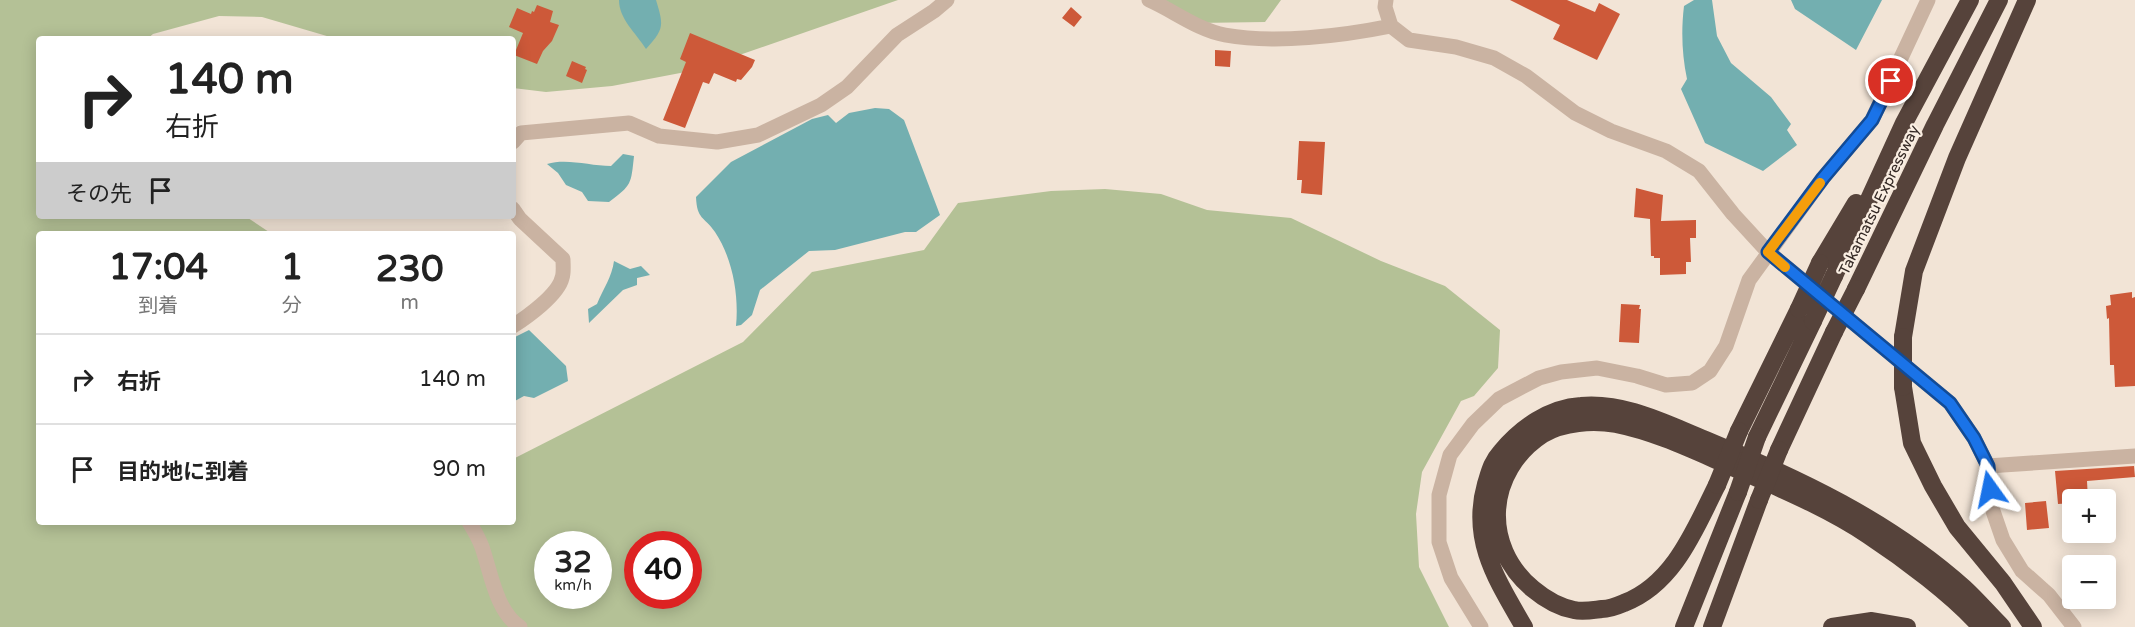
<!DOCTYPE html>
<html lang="ja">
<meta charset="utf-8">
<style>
body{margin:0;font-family:"Varela Round","Noto Sans JP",sans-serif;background:#f6f6f6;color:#222;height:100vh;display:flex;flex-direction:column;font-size:22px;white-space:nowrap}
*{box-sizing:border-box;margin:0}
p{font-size:20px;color:#767676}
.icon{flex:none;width:33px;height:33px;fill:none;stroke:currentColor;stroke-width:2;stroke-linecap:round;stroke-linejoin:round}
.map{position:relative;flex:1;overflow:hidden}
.details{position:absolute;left:36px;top:231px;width:480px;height:294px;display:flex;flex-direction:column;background:#fff;border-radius:6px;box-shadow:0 3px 15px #0003}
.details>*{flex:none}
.guide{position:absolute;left:36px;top:36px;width:480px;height:183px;border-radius:6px;box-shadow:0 3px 15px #0003;background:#fff;color:#222;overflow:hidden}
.controls{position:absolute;left:2062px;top:489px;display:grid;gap:12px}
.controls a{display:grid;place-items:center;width:54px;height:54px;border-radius:6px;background:#fff;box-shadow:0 3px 15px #0003;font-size:30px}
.speed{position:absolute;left:534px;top:531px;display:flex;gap:12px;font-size:30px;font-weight:700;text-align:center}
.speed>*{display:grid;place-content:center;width:78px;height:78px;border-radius:50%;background:#fff;box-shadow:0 3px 15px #0003;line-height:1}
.speed small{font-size:15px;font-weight:400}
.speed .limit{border:9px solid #d22;background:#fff;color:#111}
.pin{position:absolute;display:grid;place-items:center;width:51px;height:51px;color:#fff;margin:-26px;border:3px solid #fff;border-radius:50%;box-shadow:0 2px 6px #0007}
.me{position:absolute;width:66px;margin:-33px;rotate:348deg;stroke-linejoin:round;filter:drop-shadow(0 0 4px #0008)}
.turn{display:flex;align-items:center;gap:21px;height:126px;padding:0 30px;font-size:27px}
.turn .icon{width:78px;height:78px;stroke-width:2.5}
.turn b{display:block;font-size:42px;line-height:51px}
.then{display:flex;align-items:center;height:57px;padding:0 30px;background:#0003;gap:12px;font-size:22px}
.eta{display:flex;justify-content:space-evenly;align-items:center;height:102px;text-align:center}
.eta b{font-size:36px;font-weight:700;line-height:42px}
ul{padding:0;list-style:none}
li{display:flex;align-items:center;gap:18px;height:90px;padding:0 30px;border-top:2px solid #e0e0e0}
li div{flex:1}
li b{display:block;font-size:22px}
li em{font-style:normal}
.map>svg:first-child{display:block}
</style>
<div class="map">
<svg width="2135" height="627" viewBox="0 0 2135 627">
<rect width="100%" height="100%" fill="#f2e4d6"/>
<!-- green -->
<path fill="#b4c196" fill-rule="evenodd" d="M0,0H898L696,70L612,86L546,92L513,88V39H337L262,17L219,16L153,34L147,39H39V216H245L272,234H39V522H513V459L743,342L812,272L924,250L958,203L1051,191L1105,189L1161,194L1207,210L1291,218L1381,261L1445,286L1500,330L1498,368L1474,396L1461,401L1422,472L1416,514L1419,567L1449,627H0ZM548,544H598V596H548ZM638,544H688V596H638Z
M1165,0H1281L1265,22L1197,23Z"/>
<!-- water -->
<path fill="#73afb0" d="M619,0H656C664,26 664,29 646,49C636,33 619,19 619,0Z
M1694,0H1712L1717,36L1731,63L1771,97L1791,124L1787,130L1797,145L1763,171L1705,143L1681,89L1687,79C1682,55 1681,31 1684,6Z
M1791,0H1882L1856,50L1795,9Z
M875,108L889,109L904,120L940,215L916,232H905L835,250L809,251L760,290L752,315L741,325L736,326C739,296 733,259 715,232C704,216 697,220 696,197L731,162L812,119L828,115L836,123L849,113Z
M623,154L634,156C631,184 632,185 609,202L588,201L582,192L566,185L558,173L547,164C567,158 590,166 611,166Z
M614,261L630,269L641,266L650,275L637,278V285L623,290L589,323L588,309L597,304C603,289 612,277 614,261Z
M529,330L566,366L568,381L534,398L524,396L513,402V338Z"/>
<!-- building -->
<path fill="#cd5939" d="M1510,0H1567L1595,12L1599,3L1620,14L1597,60L1553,39L1560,25Z
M537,5L553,11L550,22L559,25L552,41L543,51L537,64L514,55L523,33L509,27L517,8L531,14L532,11L534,12Z
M1071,7L1082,17L1074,27L1062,18Z
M690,33L755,60L752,67L741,80L737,79L736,82L714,73L709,84L703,82L685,128L663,120L686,62L680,59Z
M1215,50L1231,51L1230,67L1215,66Z
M572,61L586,67L585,69L587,70L582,83L566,76Z
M1299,141L1325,142L1322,195L1301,193L1302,180H1297Z
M1636,188L1663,195L1661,221L1696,220V238H1690L1691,262H1686V274L1660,275V258H1654V256H1651L1650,219L1634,217Z
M2132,292V298L2135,297V386L2115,387L2114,365H2110L2109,318L2107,319L2106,306L2111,305L2110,295Z
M1621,304L1640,305L1639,309H1641L1639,343L1619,342Z
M2134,466L2135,477L2087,481L2088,500H2073V503L2058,504L2055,471Z
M2046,501L2049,528L2027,530L2025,503Z"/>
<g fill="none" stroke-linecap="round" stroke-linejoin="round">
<!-- minor -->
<path stroke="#cab3a2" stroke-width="15" d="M513,142L521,133L629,123L659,136L717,142L758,135L821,105L847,87L897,35L934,11L947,0
M513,209L520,219L563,259C563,265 564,273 562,278C558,295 527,317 513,326
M1988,466L2135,456
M469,522C474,530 479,539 482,547C491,573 496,611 520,627
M1481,627L1451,578L1439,542V495L1450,455L1473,424L1499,399L1539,378L1561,372L1597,368L1637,376L1666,385L1692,383L1710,371L1726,346L1749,280L1823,178L1872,120L1928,0"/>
<!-- tertiary -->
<path stroke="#cab3a2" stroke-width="15" d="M1149,0C1174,11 1198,30 1225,35C1275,44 1342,36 1391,26
M1386,0L1385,7L1391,26L1409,40L1456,47L1494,58L1526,76L1575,113L1611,131L1666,151L1699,171L1733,214L1768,252L1950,403L1974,438L1988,466L1993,511L2003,540L2022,571L2049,595L2074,627"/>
<!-- motorway -->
<path stroke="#56433b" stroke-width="18" d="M1820,263L1856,203
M1834,276L1904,123L1970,0
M1856,289L1935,125L1999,0
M1903,337L1914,271L1957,158L2027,0
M1903,387L1912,443L1933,486L1957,527L2003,583L2033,627
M1739,431L1799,309
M1757,437L1813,321
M1779,450L1834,332
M1717,485C1695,529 1674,584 1624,603C1617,606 1610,609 1602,609C1593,610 1583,612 1574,610C1558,607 1545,599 1533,589C1481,546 1486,471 1543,434C1563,422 1593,420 1616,424C1656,432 1693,450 1730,466C1777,487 1826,507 1868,535C1903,558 1954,596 1981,627
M1524,627C1497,580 1470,540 1486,484C1490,471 1492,462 1501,452C1521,428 1549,408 1581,406C1625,402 1666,424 1706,440C1799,479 1888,520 1964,588C1977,600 1989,614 2002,627
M1684,627L1738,492
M1712,627L1759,500
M1832,627L1872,621L1907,627"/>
<!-- motorway-bridge -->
<path stroke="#56433b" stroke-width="18" d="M1799,309L1820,263
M1813,321L1834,276
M1834,332L1856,289
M1903,387V337
M1717,485L1739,431
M1738,492L1757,437
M1759,500L1779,450"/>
</g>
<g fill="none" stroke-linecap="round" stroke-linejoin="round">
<!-- route casing -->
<g stroke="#114b97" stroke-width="15">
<path id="route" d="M1891,81L1872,120L1823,178L1768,252L1950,403L1974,438L1988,466L1990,489"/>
</g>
<!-- route -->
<use href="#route" stroke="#1a73e8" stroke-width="10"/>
<!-- slow -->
<path stroke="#f59e0b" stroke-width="10" d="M1785,267L1768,252L1820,183"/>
</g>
<g text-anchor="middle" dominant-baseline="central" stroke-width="4.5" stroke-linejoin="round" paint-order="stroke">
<!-- street labels -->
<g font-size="15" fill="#342925" stroke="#faeee2">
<text transform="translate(1879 200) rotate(-64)">Takamatsu Expressway</text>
</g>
</g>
</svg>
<div class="controls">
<a>+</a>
<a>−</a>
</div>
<div class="speed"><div>32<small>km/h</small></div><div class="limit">40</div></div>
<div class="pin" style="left:1891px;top:81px;background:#d93025"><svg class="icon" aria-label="arrive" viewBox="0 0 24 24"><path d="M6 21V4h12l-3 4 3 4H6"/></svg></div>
<svg class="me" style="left:1990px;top:489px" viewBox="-20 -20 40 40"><path d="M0-17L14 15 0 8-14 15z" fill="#1a73e8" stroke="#fff" stroke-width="4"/></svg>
<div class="guide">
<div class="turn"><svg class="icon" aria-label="right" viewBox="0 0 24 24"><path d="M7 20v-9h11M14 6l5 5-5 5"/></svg><div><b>140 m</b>右折</div></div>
<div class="then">その先<svg class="icon" aria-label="arrive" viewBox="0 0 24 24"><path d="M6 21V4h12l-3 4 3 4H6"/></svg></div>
</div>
<section class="details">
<div class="eta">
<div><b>17:04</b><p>到着</p></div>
<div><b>1</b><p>分</p></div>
<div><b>230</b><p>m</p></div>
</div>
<ul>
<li><svg class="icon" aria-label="right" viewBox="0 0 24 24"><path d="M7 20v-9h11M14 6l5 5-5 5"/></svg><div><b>右折</b></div><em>140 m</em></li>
<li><svg class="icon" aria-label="arrive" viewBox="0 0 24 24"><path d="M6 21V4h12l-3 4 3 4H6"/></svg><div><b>目的地に到着</b></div><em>90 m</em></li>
</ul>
</section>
</div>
